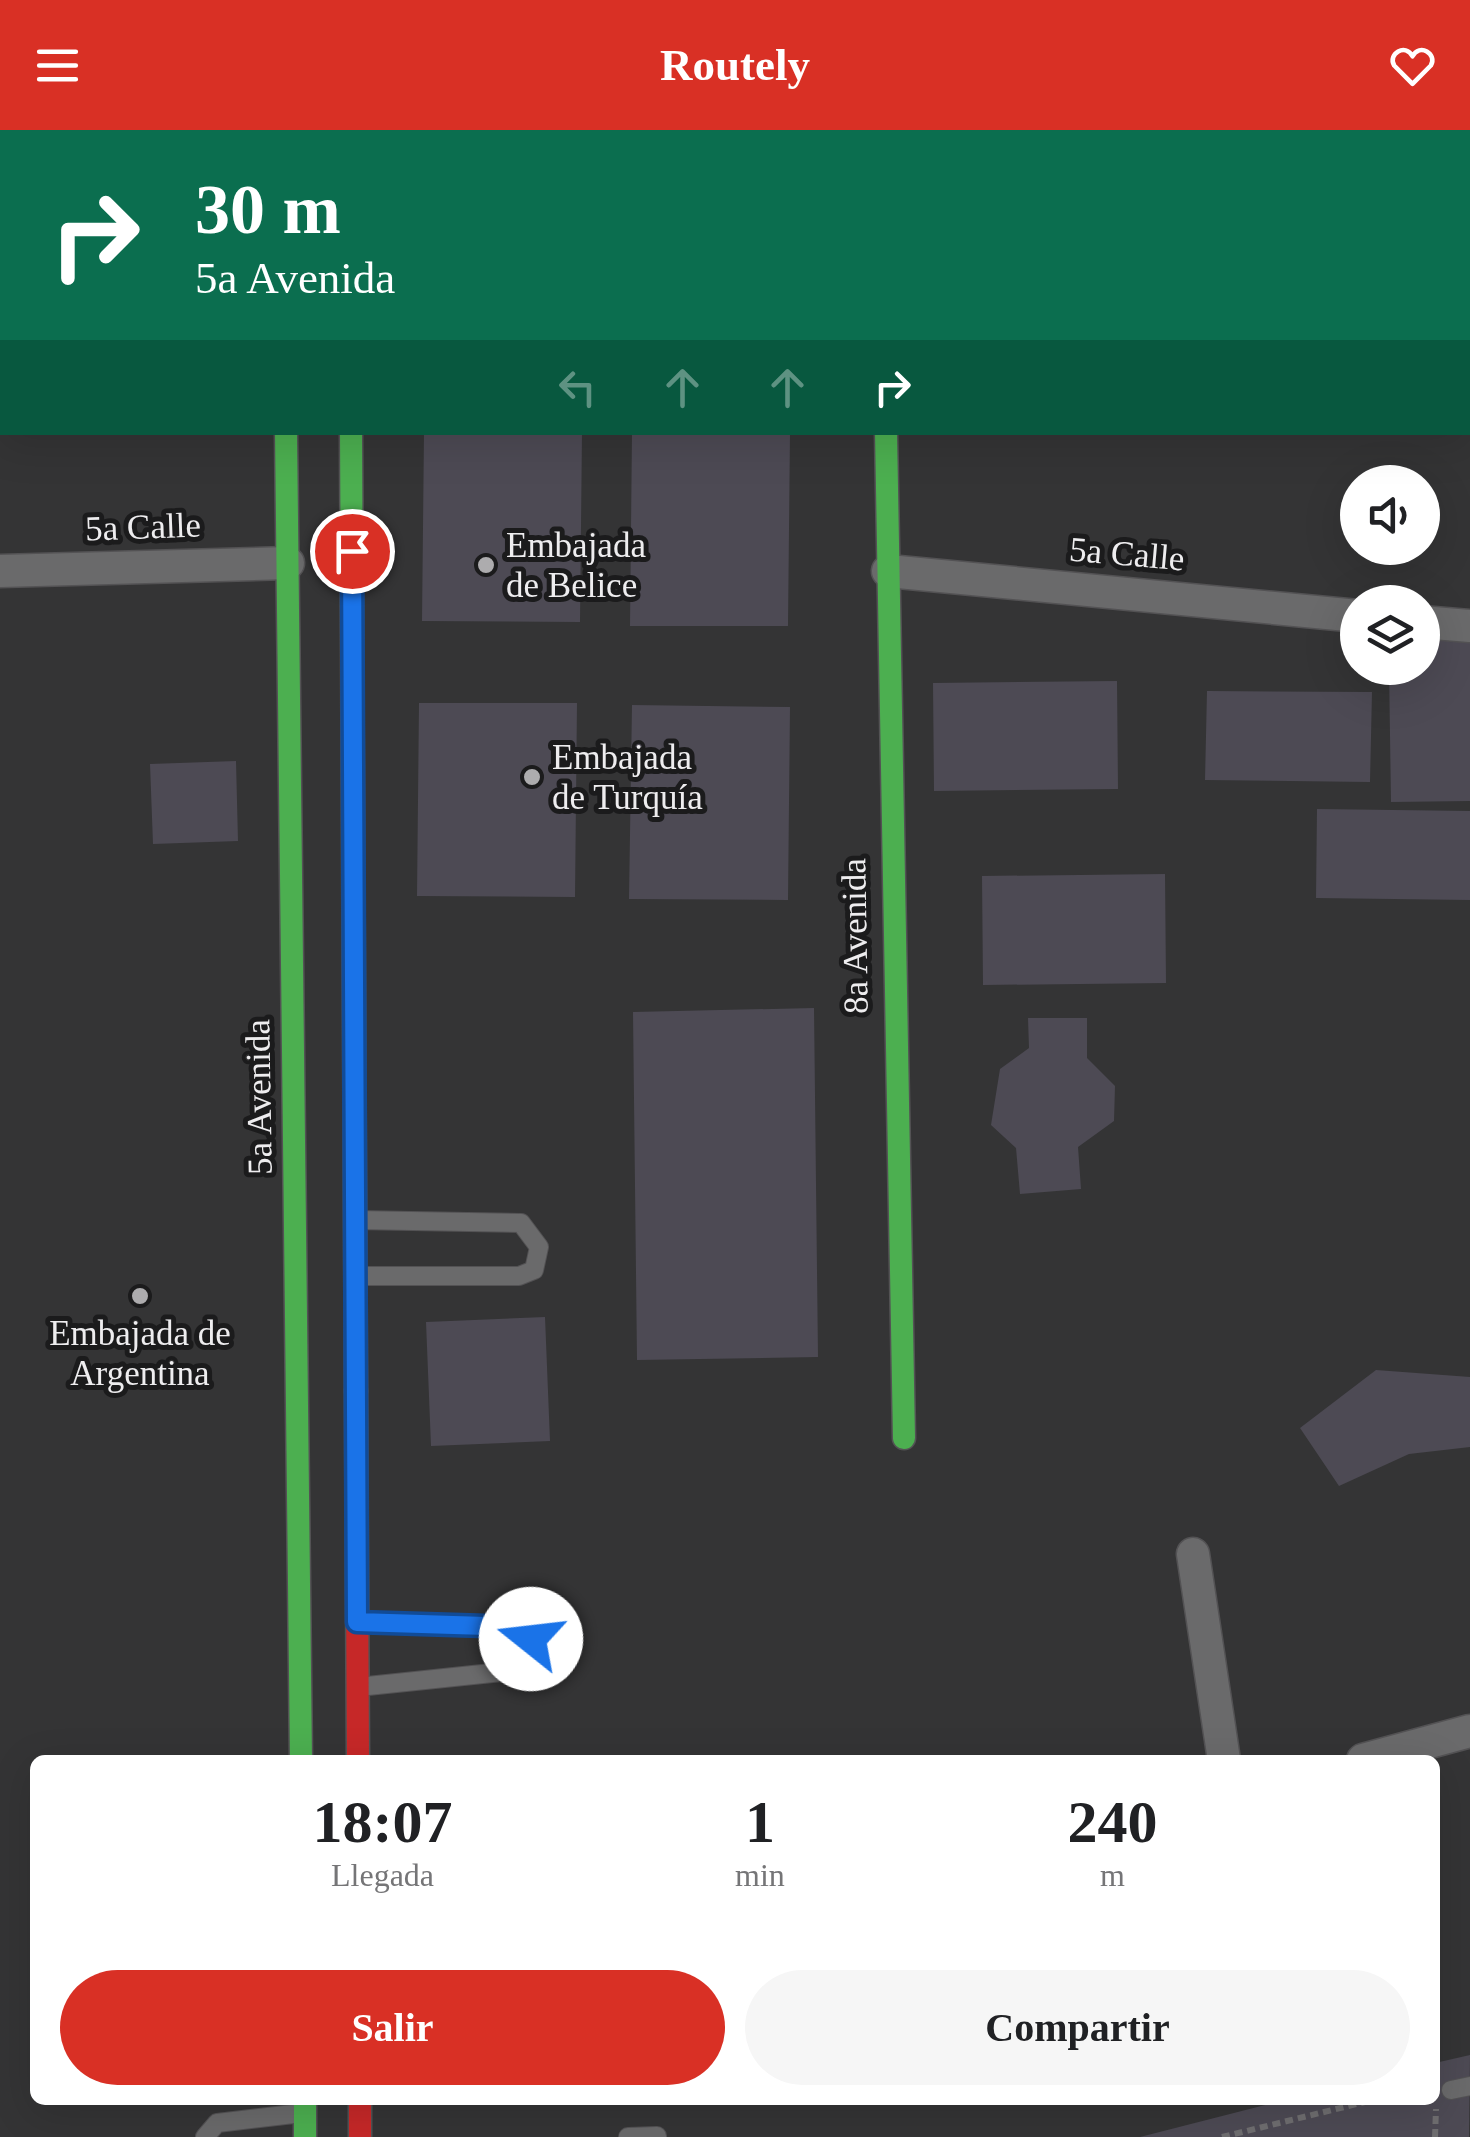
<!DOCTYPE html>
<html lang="es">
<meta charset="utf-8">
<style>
body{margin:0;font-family:Georgia,serif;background:#f6f6f6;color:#202124;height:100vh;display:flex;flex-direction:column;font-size:38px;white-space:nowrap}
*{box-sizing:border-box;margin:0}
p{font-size:32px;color:#757577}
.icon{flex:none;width:55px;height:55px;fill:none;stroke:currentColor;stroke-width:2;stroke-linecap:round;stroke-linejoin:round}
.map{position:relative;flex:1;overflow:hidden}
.details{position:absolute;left:30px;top:1625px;width:1410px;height:350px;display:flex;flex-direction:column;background:#fff;border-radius:15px;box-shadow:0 10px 40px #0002}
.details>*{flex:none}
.top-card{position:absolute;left:0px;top:0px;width:1470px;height:305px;box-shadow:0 10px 40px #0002;background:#0b6e4f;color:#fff;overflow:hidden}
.fabs{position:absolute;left:1340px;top:335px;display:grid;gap:20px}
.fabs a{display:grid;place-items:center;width:100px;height:100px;border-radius:50%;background:#fff;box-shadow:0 10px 40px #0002;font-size:50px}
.pin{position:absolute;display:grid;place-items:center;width:85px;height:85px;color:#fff;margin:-42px;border:5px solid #fff;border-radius:50%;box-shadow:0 2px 10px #0007}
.me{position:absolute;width:110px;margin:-55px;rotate:286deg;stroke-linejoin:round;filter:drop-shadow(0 0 8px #0008)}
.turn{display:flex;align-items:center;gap:35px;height:210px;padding:0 30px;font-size:45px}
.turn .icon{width:130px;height:130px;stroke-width:2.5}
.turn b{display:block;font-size:70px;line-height:85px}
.lanes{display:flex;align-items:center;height:95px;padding:0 30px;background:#0003;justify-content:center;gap:50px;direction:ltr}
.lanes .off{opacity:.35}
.eta{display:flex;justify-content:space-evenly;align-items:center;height:170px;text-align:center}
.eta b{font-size:60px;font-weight:600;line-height:70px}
.cta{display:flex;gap:20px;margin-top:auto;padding:20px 30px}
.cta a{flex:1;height:115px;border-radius:60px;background:#d93025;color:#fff;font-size:40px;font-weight:600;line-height:115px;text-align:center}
.cta a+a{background:#f6f6f6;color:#202124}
header{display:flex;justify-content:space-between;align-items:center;height:130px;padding:0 30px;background:#d93025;color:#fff;font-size:45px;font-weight:600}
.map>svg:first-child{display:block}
</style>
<header><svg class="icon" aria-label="menu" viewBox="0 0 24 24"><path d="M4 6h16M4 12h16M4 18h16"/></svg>Routely<svg class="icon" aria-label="heart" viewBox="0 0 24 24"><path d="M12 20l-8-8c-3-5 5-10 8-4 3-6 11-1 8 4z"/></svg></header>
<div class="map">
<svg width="1470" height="2007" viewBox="0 0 1470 2007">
<rect width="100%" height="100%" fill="#343435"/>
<!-- building -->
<path fill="#4d4a54" d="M424,302H582L580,492L422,491Z
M632,302L790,303L788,496H630Z
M1470,506V671L1391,672L1389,538H1422V507Z
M1117,551L1118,659L934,661L933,553Z
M1207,561L1372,562L1370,652L1205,650Z
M419,573H577L575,767L417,766Z
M632,575L790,577L788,770L629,769Z
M236,631L238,711L153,714L150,634Z
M1317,679L1470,681V770L1316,768Z
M1165,744L1166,853L983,855L982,746Z
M814,878L818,1227L637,1230L633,882Z
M1028,888H1087V928L1115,956L1114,991L1078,1017L1081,1059L1020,1064L1016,1018L991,995L1000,939L1029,918Z
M545,1187L550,1311L431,1316L426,1192Z
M1376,1240L1470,1247V1317L1409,1324L1339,1356L1300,1298Z
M1470,1925L1469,2007H1140L1285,1970H1435V1933Z"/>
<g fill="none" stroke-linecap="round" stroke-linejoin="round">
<!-- lane casing -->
<g stroke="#535254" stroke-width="20">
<path id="lane" d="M356,1090L521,1093L539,1117L534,1140L519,1146H356
M358,1557L521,1540L535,1532L538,1523L518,1497L358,1492
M1451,1960L1470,1956
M205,2007L217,1993L302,1983
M628,2007L657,2006"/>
</g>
<!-- street casing -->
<g stroke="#535254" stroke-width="35">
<path id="street" d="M883,0V2
M0,441L288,433
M888,441L1358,486
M1422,492L1470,496
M1193,1424L1224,1630
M1363,1630L1470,1601"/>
</g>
<!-- fast casing -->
<g stroke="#535254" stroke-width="25">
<path id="fast" d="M286,302L301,1630
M351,302L356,1261
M886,302L904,1308
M305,1970V2007"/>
</g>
<!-- slow casing -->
<g stroke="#535254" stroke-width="25">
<path id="slow" d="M283,0V2
M349,0V2"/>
</g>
<!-- jam casing -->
<g stroke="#535254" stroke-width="25">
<path id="jam" d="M356,1261L358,1630
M360,1970V2007"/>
</g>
<!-- path -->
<path stroke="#6f6e70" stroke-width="6" stroke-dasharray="8 5" stroke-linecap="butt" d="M1222,2007L1373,1970
M1435,2007L1436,1979"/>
<!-- lane -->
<use href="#lane" stroke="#6a6a6b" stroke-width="18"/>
<!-- street -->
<use href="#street" stroke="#6a6a6b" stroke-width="32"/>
<!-- fast -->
<use href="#fast" stroke="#4caf50" stroke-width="22"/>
<!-- slow -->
<use href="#slow" stroke="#ffc107" stroke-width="22"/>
<!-- jam -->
<use href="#jam" stroke="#c62828" stroke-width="22"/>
</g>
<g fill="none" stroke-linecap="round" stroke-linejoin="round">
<!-- route casing -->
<g stroke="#114b97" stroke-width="25">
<path id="route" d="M352,421L357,1492L518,1497L531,1509"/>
</g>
<!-- route -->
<use href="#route" stroke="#1a73e8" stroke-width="18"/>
</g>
<!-- markers -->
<g fill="#adacae" stroke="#1b1b1c" stroke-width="4">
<circle cx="486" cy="435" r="10"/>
<circle cx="532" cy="647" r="10"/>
<circle cx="140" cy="1166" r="10"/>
</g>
<g text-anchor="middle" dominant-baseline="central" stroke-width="10" stroke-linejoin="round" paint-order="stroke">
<!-- street labels -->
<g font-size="35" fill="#eeedef" stroke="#1b1b1c">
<text transform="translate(143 397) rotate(-2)">5a Calle</text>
<text transform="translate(1127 424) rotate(5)">5a Calle</text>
<text transform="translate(855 806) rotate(-91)">8a Avenida</text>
<text transform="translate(259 967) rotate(-91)">5a Avenida</text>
</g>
<!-- poi labels -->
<g font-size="35" fill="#eeedef" stroke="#1b1b1c" text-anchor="start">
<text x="506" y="415">Embajada<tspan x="506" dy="40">de Belice</tspan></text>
<text x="552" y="627">Embajada<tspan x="552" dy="40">de Turquía</tspan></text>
<text x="140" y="1203" text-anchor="middle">Embajada de<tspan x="140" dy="40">Argentina</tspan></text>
</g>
</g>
</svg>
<div class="fabs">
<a><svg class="icon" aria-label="sound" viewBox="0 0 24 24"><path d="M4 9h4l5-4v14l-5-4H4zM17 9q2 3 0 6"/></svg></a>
<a><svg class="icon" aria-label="layers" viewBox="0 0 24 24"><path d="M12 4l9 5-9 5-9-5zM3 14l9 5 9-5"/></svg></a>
</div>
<div class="pin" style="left:352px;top:421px;background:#d93025"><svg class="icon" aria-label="arrive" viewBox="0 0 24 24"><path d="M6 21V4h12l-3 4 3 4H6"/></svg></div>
<svg class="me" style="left:531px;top:1509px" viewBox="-20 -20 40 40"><circle r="19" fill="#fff"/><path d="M0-13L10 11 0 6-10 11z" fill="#1a73e8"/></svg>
<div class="top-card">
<div class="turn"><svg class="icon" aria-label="right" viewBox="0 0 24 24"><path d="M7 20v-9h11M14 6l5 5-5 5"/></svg><div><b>30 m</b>5a Avenida</div></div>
<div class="lanes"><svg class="icon off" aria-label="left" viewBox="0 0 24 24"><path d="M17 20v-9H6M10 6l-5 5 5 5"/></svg><svg class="icon off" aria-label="ahead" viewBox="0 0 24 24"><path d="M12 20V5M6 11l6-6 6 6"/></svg><svg class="icon off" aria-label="ahead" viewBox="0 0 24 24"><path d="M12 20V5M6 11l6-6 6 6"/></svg><svg class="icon" aria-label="right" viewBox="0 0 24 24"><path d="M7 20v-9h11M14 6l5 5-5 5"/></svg></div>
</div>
<section class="details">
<div class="eta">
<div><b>18:07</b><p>Llegada</p></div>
<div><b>1</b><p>min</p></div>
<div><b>240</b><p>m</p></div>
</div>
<div class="cta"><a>Salir</a><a>Compartir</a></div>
</section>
</div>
